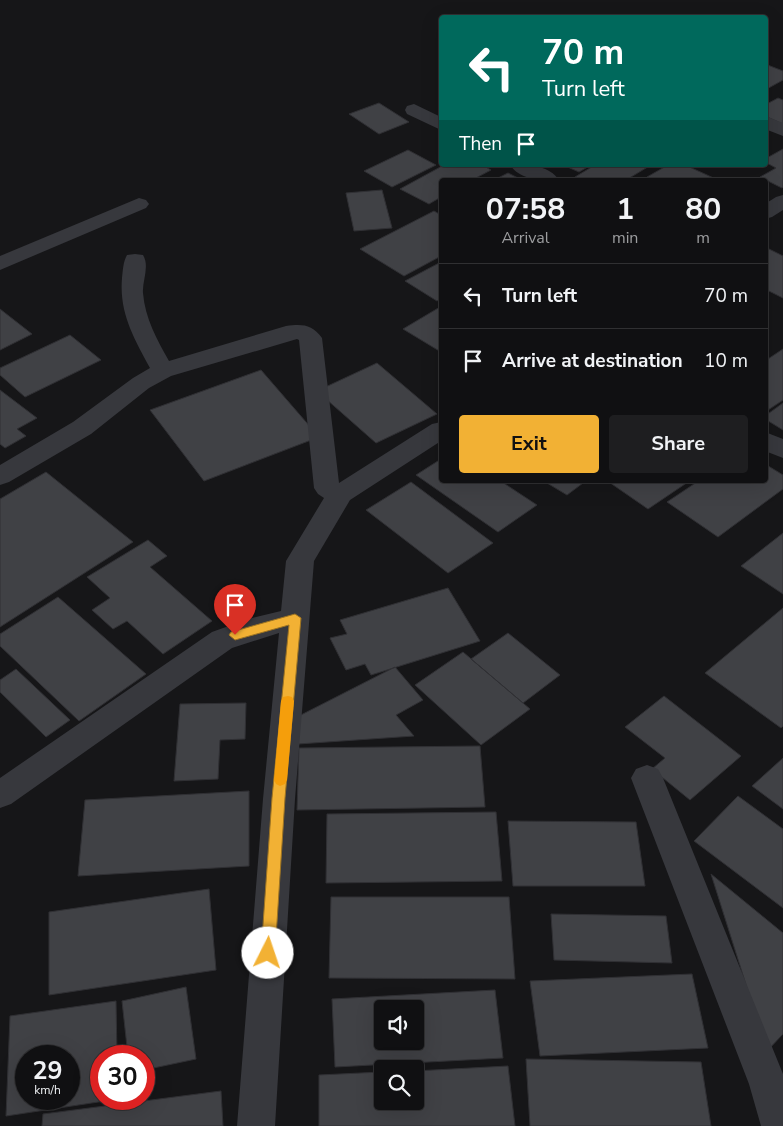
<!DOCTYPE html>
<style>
body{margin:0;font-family:"Nunito Sans",sans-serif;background:#1e1e20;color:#f1f3f6;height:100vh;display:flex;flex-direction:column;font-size:19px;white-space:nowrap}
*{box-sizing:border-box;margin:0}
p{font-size:16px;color:#9c9d9f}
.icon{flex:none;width:28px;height:28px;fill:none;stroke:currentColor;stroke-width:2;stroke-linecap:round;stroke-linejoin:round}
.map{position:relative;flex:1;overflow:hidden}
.details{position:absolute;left:439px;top:178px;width:329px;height:305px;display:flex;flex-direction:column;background:#101012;border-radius:5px;box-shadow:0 5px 20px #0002,0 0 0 1px #303032}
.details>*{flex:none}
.guide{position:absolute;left:439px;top:15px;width:329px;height:152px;border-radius:5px;box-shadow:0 5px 20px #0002,0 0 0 1px #303032;background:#00695c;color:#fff;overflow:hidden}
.controls{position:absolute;left:374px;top:1000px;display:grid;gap:10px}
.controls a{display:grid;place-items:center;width:50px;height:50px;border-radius:5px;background:#101012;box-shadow:0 5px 20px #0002,0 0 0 1px #303032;font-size:25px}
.speed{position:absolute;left:15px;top:1045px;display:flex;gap:10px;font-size:25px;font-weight:700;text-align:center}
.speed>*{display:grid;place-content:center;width:65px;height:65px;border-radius:50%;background:#101012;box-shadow:0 5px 20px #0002,0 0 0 1px #303032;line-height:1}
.speed small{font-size:12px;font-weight:400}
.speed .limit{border:8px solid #d22;background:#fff;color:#111}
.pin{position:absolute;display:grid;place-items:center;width:42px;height:42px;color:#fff;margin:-51px -21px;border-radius:50% 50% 50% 0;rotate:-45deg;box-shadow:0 0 5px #0007}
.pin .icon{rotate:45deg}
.me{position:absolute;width:55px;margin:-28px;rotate:4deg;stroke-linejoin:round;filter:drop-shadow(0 0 4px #0008)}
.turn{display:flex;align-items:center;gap:18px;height:105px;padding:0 20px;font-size:22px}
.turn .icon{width:65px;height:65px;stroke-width:2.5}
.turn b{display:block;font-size:35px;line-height:42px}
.then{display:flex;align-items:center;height:48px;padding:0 20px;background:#0003;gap:10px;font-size:19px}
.eta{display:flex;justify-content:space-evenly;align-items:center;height:85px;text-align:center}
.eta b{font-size:30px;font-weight:700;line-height:35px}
.action{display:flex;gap:10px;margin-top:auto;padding:10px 20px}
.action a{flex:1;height:58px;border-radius:5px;background:#f2b134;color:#111;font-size:20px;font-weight:700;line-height:58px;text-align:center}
.action a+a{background:#1e1e20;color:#f1f3f6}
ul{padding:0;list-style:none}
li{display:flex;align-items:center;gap:15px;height:65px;padding:0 20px;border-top:1px solid #303032}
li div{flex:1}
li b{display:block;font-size:19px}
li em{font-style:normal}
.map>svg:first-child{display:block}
</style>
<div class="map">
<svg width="783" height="1126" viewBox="0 0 783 1126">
<rect width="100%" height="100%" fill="#161618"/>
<!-- building -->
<path fill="#404145" stroke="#303034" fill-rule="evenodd" d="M765,64L783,71V80L765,90Z
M778,98L783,100V124L765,116V105Z
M379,103L409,122L379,134L349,114Z
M783,149V187L782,188L760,177L776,168L765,162V159Z
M408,150L436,165L392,187L364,171Z
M444,165H482L491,170L472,180H441V197L429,204L400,189Z
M563,165H591L579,172Z
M595,165H651L626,180H582L575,177Z
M668,165H685L718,180H652L647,177Z
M508,173L522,180H494Z
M382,190L392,228L354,231L346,193Z
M434,211L441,215V256L404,276L360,249Z
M765,247L783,256V298L765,289Z
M441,262V298L437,301L405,281Z
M440,307L441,308V352L403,329Z
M0,309L32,334L0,350Z
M70,335L101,360L25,397L0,375V368Z
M783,349V400L765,412V361Z
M377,363L437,414L376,443L317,391Z
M261,370L319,437L204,481L150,410Z
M0,390L37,418L17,429L26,436L5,448L0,444Z
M783,403V430L765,419V416Z
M441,459V480H499L537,505L498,532L416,475Z
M765,464L783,475V489L718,537L667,502L700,480H765Z
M46,472L133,542L0,627V499Z
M542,480H587L567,495Z
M606,480H691L648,509Z
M411,482L493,543L448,573L366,510Z
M783,533V594L741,566Z
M148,540L167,556L150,567L212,621L163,654L127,621L113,629L92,610L110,598L87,577Z
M448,588L480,641L371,675L365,664L346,670L330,638L347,634L340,620Z
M58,597L146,674L79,721L0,646V634Z
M783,608V726L781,728L705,673Z
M508,633L560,675L523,703L471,659Z
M463,652L530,709L481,745L415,685Z
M395,667L423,700L396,715L414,736L298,744L297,717Z
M16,669L70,720L46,737L0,692V680Z
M664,696L741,756L690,800L652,769L665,758L625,727Z
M246,703L245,739L220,740L218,779L174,781L180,704Z
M480,746L485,807L297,810L299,748Z
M783,758V809L752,786Z
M249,791V866L78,876L85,800Z
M738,796L783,829V908L694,841Z
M496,812L502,881L326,883L327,814Z
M508,821L636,822L645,886H513Z
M711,874L783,933V1034L767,1051Z
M209,889L216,970L49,995V912Z
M331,897H509L515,979L329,978Z
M551,914L666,916L672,963L554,960Z
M692,974L708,1048L540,1056L530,981Z
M186,987L196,1059L144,1070V1056H128L122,1001Z
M495,990L503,1058L335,1067L332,999ZM382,1009H415V1041H382Z
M116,1001L117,1056H101V1099H118L6,1116L10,1016ZM26,1056H69V1099H26Z
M526,1059L701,1062L711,1126H530Z
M508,1066L515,1126H319V1075L382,1072V1101H415V1071Z
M221,1091L223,1126H42L43,1114Z"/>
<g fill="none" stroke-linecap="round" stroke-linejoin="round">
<!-- street -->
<path fill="#37383d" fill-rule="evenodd" d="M414,104L441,117V130L407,114L405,110L407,106Z
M765,116L783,123V136L765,129Z
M510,165C527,165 548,164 559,180C542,180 521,181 510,165Z
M783,195V210L772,217L765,219V204L776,197Z
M139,198L146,200L149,204L146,208L0,270V256Z
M135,254L143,255C150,266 142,281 143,293C145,318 157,340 169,361L286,326C302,324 312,324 322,338L339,483L432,424L441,422V441L350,500L314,561L295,799L275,1126H237L263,799L279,633L232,648L11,804L0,808V778L212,632L248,619L281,611L286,561L324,498L318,494L314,488L299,340L297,339L171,376L149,388L91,434L9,482L0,485V465L73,422L133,378L150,368C134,338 119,313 122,278C123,270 123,262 127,255Z
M765,432L783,439V458L765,451Z
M647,765L658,769L663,778L783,1074V1126H761L749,1084L631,778L636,769Z"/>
</g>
<!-- route -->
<path fill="#f2b134" stroke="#9d7322" d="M295,614L301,618L285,798L275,953L273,957L268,959L263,957L261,953L272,798L289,625L235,640L229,635L231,632Z"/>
<!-- slow -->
<path fill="#f59e0b" d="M288,696L292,697L294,701L287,780L285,784L280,786L276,784L274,780L281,701L283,697Z"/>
</svg>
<div class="controls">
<a><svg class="icon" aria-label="sound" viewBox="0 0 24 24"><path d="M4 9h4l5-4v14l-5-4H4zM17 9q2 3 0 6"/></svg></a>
<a><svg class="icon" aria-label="search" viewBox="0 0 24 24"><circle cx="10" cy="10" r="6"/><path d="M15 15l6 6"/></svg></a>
</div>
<div class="speed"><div>29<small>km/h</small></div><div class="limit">30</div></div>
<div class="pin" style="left:235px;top:635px;background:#d93025"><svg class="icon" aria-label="arrive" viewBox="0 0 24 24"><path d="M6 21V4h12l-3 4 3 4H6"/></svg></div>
<svg class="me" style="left:268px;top:953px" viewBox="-20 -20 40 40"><circle r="19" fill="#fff"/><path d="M0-13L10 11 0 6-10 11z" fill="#f2b134"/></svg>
<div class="guide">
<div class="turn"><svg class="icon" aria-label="left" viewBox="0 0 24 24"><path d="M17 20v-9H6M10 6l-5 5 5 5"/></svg><div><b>70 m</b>Turn left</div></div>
<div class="then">Then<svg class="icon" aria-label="arrive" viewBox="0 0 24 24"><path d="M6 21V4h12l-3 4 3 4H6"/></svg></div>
</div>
<section class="details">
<div class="eta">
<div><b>07:58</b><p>Arrival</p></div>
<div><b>1</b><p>min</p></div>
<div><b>80</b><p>m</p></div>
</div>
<ul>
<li><svg class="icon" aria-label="left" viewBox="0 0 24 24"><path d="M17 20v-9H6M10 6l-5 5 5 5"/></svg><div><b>Turn left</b></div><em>70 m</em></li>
<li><svg class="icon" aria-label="arrive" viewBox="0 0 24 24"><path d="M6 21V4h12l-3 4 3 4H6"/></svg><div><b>Arrive at destination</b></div><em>10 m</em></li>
</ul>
<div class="action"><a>Exit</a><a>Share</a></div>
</section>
</div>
